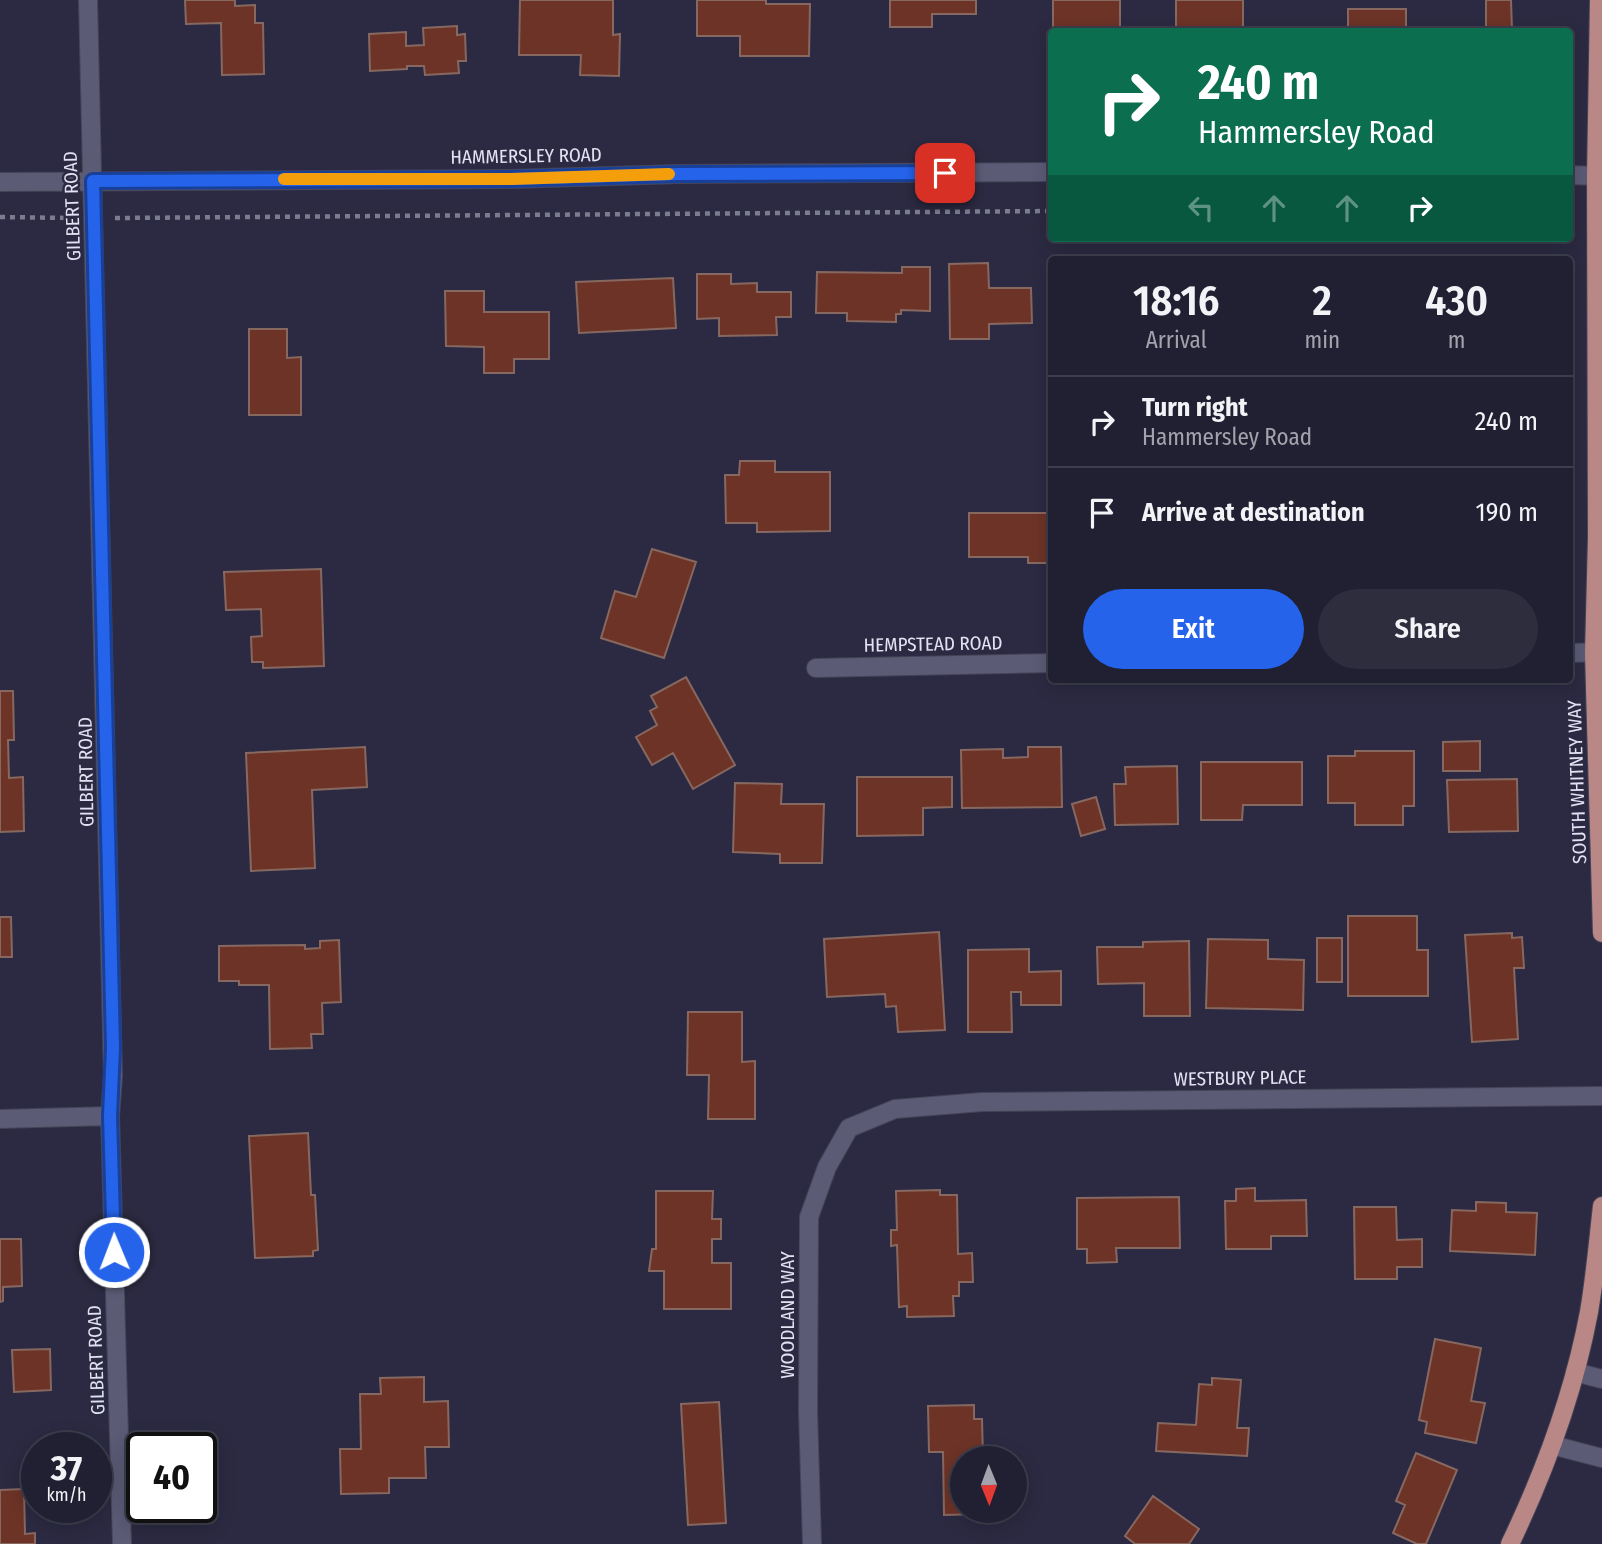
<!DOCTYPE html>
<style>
body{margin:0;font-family:"Fira Sans Condensed",sans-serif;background:#2d2d3e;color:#f1f3f6;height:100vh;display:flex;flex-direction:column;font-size:26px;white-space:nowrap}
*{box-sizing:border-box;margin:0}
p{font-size:23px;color:#a2a3ac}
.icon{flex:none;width:38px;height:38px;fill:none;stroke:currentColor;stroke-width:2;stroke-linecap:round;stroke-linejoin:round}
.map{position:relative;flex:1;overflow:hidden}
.sheet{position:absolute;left:1048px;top:256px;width:525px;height:427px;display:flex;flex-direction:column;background:#202032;border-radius:7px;box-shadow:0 4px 18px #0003,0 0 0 2px #3d3e4d}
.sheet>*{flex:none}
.banner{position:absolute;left:1048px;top:28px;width:525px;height:214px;border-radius:7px;box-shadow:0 4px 18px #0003,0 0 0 2px #3d3e4d;background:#0b6e4f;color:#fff;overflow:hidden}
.needle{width:46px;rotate:179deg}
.tools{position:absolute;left:950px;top:1446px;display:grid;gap:14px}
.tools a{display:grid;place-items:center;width:77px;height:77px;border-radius:50%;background:#202032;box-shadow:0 4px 18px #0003,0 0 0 2px #3d3e4d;font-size:35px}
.speed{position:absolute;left:21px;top:1432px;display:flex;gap:14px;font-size:35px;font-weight:700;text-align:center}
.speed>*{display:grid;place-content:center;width:91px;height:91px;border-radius:50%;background:#202032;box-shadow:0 4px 18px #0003,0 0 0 2px #3d3e4d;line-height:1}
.speed small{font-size:18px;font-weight:400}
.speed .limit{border:4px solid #111;border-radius:10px;background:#fff;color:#111}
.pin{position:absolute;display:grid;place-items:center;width:60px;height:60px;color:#fff;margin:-30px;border-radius:14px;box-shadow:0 4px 10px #0006}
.me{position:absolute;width:77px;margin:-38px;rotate:359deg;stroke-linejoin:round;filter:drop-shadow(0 0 5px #0008)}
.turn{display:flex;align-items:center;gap:24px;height:147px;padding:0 35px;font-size:32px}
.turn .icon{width:91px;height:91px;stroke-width:2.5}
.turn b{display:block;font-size:49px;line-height:60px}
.lanes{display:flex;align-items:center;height:66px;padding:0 35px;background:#0003;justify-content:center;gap:35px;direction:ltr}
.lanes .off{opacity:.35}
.eta{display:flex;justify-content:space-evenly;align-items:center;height:119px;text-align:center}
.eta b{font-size:42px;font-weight:600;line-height:49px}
.primary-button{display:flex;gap:14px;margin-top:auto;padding:14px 35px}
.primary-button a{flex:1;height:80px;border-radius:42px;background:#2563eb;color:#fff;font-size:28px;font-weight:600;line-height:80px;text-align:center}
.primary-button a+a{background:#2d2d3e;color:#f1f3f6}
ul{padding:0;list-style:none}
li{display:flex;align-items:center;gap:21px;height:91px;padding:0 35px;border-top:2px solid #3d3e4d}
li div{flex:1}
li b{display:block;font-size:26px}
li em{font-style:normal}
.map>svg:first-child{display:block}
</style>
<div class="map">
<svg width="1602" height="1544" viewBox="0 0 1602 1544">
<rect width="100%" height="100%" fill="#2b2a42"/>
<!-- building -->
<path fill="#6d3327" stroke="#876860" stroke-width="2" d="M185,0H235V6L255,5V23H263L264,74L222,75L221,23L186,24Z
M520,0H613V35L620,34L619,76L580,75L581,55H519Z
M697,0H766V4H810L809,56H740V36H697Z
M890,0H976V14H932V27H890Z
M1053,0H1120V28H1053Z
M1176,0H1243V30L1176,32Z
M1486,0H1511L1512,31L1486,32Z
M1348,9H1406V32H1348Z
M457,26V35L465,34L466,61H458L459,73L425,75L424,66H407V69L370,71L369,34L406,32V46L424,45L423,28Z
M988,263L989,288H1031L1032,323L989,324V339H950L949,264Z
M902,267H930V311L901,310V314H896V322L847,321V313H816L817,272L902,273Z
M697,274H731V284L757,283V292H791V317H776L777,335L719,336V318L697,319Z
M673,278L676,328L579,333L576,282Z
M445,291H484V312H549V359H514V373H484V347L446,346Z
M249,329H287V358L301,357V415H249Z
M740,461H775V472H830V531L757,532V523H726L725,475H739Z
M969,513H1052V563H1028V557H969Z
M652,549L696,562L664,658L601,638L615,591L636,597Z
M321,569L324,666L263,668V662H252L251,637L262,636L261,609L226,610L224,572Z
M686,677L735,765L693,789L673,753L652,765L636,737L657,725L650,711L657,707L651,696Z
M0,691H13L14,740H8L9,778L23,777L24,831L0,832Z
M1480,741V771H1443V742Z
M365,747L367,787L312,790L315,868L251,871L246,753Z
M1028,747H1061L1062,807L962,808L961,750L1003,749V758L1028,757Z
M1355,751H1414V806H1403V825H1355V803H1328V756H1355Z
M1201,762H1302V805H1243L1242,820H1201Z
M1177,766L1178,824L1115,825L1114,784H1126L1125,767Z
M857,777H952V807L923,808V835L857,836Z
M1517,779L1518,831L1449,832L1447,780Z
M735,783L782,784L781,804H824L822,863H780V854L733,852Z
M1096,797L1105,829L1081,836L1072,804Z
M1348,916H1417V950H1428V996H1348Z
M0,917H11L12,957H0Z
M939,932L945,1030L898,1032L896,1006L886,1007L885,994L827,997L824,939Z
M1512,933V938L1522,937L1524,968H1514L1518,1039L1472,1042L1465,935Z
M1317,938H1342V982H1317Z
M1208,939L1268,940V959L1304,960L1303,1010L1206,1008Z
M339,940L341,1002L322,1003L323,1034H311L312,1048L270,1049L269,985H239V981H219V946L305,945V949L320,948V941Z
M1189,941L1190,1016H1144V983L1098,984L1097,947H1143V942Z
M1029,949V972L1061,971V1005H1021V992H1011L1012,1032H968V950Z
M688,1012H742V1062L755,1061V1119H708L709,1075H687Z
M308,1133L311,1195H315L318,1250L313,1251V1256L255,1258L249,1136Z
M1255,1188V1201L1306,1200L1307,1236H1271V1249H1226L1225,1201H1236V1189Z
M940,1190V1195H957L958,1254L972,1253L973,1282H959V1296H953L954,1316L907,1317V1306L899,1307L897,1245L891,1246V1230H897L896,1191Z
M656,1191H713L712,1219H721V1239H712V1263H731V1309H664V1271H649L652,1249H656Z
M1179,1197L1180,1248H1116L1117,1262L1087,1263V1249H1077V1198Z
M1476,1202L1506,1203V1212L1537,1213L1535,1255L1450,1251L1452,1210L1476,1211Z
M1354,1207H1396L1397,1240L1422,1239V1267H1397V1279H1355Z
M0,1239H21L22,1286L3,1287V1301L0,1302Z
M1435,1339L1481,1348L1471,1401L1485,1403L1476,1443L1425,1433L1427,1422L1419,1420Z
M50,1349L51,1390L14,1392L12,1350Z
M424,1377V1402L448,1401L449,1447H425L426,1478H389V1493L341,1494L340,1449H361L360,1394H381L380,1378Z
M1212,1378L1241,1380L1237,1428H1249L1247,1456L1156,1451L1158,1423L1196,1425L1199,1384L1212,1385Z
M719,1402L726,1523L688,1525L681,1404Z
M974,1405V1419H982L983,1458H962V1510H984V1514L944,1515L943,1452H929L928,1406Z
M1416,1453L1457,1470L1426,1544H1417L1393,1533L1405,1505L1396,1501Z
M24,1489L25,1534L35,1533V1544H0V1490Z
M1153,1496L1199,1529L1189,1544H1135L1125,1536Z"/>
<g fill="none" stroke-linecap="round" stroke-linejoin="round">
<!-- minor casing -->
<g stroke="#454458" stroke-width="20">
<path id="minor" d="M88,0L113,1076L110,1116L122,1544
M1570,175L1596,176
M0,182L511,179L679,174L1052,172
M1570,653L1602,652
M816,668L1052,663
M0,1119L110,1116
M1575,1372L1602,1379
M1552,1445L1602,1458
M812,1544L808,1411L809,1217L827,1167L849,1128L895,1109L982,1102L1602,1096"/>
</g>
<!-- major casing -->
<g stroke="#454458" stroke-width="20">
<path id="major" d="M1599,0L1596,176L1597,537L1594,653L1602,933
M1510,1544C1545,1471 1574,1392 1589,1312C1595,1277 1598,1241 1602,1206"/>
</g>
<!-- path -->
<path stroke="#7c7c90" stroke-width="4.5" stroke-dasharray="5 5" stroke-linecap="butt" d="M0,217L71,218
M115,218L1052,211"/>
<!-- minor -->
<use href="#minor" stroke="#5c5b76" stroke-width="18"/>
<!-- major -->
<use href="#major" stroke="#b98886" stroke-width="18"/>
</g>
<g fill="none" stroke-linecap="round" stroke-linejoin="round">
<!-- route casing -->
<g stroke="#184099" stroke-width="18">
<path id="route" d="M114,1252L110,1116L113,1048L93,181L511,179L679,174L945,173"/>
</g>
<!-- route -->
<use href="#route" stroke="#2563eb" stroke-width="12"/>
<!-- slow -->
<path stroke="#f59e0b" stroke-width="12" d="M284,179H511L669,174"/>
</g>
<g text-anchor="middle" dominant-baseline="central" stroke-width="5" stroke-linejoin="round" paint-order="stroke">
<!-- street labels -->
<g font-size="19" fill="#e2e2f2" stroke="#2b2a42">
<text transform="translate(526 156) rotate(-1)">HAMMERSLEY ROAD</text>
<text transform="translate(72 206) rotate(-92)">GILBERT ROAD</text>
<text transform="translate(933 644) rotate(-1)">HEMPSTEAD ROAD</text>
<text transform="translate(86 772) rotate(-91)">GILBERT ROAD</text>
<text transform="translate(1577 782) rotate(-92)">SOUTH WHITNEY WAY</text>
<text transform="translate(1240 1078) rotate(-1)">WESTBURY PLACE</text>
<text transform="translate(787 1315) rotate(-90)">WOODLAND WAY</text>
<text transform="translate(96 1360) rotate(-92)">GILBERT ROAD</text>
</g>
</g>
</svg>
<div class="tools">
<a><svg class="needle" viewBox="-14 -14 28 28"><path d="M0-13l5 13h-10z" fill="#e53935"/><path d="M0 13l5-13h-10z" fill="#a2a3ac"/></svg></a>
</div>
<div class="speed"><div>37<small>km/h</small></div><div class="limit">40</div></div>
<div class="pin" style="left:945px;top:173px;background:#d93025"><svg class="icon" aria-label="arrive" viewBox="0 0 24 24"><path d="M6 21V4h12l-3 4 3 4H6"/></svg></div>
<svg class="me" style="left:114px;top:1252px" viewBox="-20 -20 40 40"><circle r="17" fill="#2563eb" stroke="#fff" stroke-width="3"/><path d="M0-11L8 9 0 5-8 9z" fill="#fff"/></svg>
<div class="banner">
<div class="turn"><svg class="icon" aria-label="right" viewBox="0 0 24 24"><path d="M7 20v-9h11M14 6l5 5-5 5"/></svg><div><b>240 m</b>Hammersley Road</div></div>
<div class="lanes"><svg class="icon off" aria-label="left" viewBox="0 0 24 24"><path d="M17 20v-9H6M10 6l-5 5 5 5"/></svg><svg class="icon off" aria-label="ahead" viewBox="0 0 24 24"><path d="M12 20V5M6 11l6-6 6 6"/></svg><svg class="icon off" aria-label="ahead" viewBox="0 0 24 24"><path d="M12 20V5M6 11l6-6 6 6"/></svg><svg class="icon" aria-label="right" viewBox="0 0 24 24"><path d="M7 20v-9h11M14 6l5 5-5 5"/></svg></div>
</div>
<section class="sheet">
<div class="eta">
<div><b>18:16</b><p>Arrival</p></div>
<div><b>2</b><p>min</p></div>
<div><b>430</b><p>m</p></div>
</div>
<ul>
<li><svg class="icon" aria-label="right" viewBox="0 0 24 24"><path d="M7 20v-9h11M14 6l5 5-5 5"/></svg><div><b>Turn right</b><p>Hammersley Road</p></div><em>240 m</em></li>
<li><svg class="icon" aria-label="arrive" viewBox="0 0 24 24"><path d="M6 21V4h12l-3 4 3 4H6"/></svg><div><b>Arrive at destination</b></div><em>190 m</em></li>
</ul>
<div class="primary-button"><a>Exit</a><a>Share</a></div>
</section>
</div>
